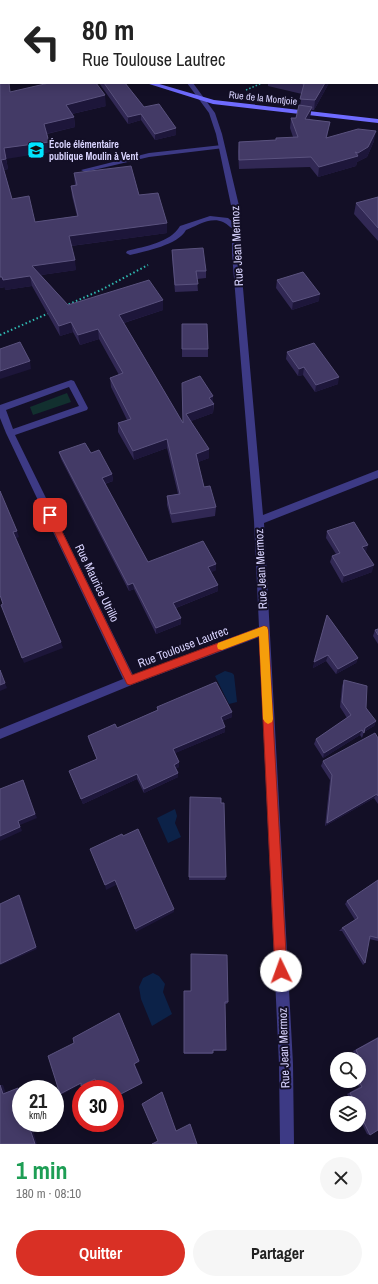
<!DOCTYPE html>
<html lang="fr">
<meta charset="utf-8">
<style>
body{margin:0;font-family:"Archivo Narrow",sans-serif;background:#f6f6f6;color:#222;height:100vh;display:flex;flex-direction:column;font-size:15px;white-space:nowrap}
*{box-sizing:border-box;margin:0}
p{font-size:13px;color:#767676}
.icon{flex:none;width:22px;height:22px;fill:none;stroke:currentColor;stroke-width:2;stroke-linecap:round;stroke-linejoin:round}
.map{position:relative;height:1144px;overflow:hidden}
.side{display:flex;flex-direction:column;background:#fff;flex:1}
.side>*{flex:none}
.top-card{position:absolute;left:0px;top:0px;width:378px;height:84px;box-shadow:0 2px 10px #0003;background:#fff;color:#222;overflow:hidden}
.fabs{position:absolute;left:330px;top:1052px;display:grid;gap:8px}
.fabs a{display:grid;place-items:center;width:36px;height:36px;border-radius:50%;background:#fff;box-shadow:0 2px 10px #0003;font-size:20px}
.speed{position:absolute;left:12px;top:1080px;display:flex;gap:8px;font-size:20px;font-weight:700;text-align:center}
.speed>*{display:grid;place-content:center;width:52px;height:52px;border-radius:50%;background:#fff;box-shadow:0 2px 10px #0003;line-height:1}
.speed small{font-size:10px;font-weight:400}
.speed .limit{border:6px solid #d22;background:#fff;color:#111}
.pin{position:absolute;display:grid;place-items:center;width:34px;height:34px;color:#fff;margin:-17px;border-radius:8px;box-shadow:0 2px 6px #0006}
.me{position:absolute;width:44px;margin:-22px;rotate:357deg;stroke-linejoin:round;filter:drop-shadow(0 0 3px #0008)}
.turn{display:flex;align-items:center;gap:14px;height:84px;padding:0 16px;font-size:18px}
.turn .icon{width:52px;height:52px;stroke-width:2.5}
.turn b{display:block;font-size:28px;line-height:34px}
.round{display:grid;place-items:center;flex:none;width:42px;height:42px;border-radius:21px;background:#f6f6f6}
.head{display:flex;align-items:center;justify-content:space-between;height:68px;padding:0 16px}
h1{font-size:24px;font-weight:700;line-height:30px;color:#1e9e55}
.cta{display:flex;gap:8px;margin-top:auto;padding:8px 16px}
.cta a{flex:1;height:46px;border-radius:24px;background:#d93025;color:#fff;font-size:16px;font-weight:700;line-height:46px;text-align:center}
.cta a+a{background:#f6f6f6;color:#222}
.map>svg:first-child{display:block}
</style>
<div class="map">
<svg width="378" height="1144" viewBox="0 0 378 1144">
<rect width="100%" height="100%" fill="#130f26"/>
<!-- green -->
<path fill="#12302f" d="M67,393L71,402L33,415L30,407Z"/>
<!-- water -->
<path fill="#0c2248" d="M225,671L232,673L234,675L237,702L229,704L215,676Z
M175,809L177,816L175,823L181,837L168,843L157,818Z
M153,973L159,976L165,984L163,992L172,1014L152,1026L141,999L139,987L143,978Z"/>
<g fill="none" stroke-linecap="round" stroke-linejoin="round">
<!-- path-far1 -->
<path stroke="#2fb8b0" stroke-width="1.5" stroke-dasharray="1.5 2" stroke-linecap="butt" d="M246,90L262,83"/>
<!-- path -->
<path stroke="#2fb8b0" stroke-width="2" stroke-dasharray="1.5 2.5" stroke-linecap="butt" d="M65,306L101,290L148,265
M0,335L49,313"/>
<!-- service -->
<path fill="#3d3a85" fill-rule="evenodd" d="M301,0H307L308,1H302Z
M222,145L224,146V148L149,157L85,172L81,170L149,153Z
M210,216L228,218L240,228L236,230C231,229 228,224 223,222C211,216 196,226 186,230C178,245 146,251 130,255L126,253L127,251C145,246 170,243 180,226Z"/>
<!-- minor -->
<path fill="#3d3a85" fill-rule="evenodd" d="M142,0H148V1H142Z
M377,54H378V59H377Z
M377,66H378V70H377Z
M187,83H193L215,113L222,134L240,210V254L263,515L378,470V478L264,523L293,1064L294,1144H280L279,1064L259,637L134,684L0,739V729L123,679L6,433L0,418V405L71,380L74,381L88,408L87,410L15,435L133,675L259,627L254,521L232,254V210L216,134L209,113ZM69,387L79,406L13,429L6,410Z"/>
<!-- secondary -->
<path fill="#6f6bff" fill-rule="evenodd" d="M0,38H1V42H0Z
M146,83H156L214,100L378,119V123L213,104Z"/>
</g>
<!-- wall -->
<path fill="#312854" d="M0,0L1,1V25H0Z
M195,0H251L252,1H196Z
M345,0H378V17L377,16V1H347Z
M0,83L10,92L106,106L72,114L74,117L75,127L47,134L50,152L6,158L8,169L4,170L12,199L35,222L77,216L72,196L71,186L75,185L74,173L139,195L167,233L71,246L76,270L41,275L68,305L163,310L124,323L183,423L213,403L214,404L213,413L191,421L209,458L198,462L204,487L216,507L215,516L172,523L167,505V496L178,494L167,448L134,460L118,432V423L127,420L111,387L110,378L119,375L99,339L80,345L73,332L60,336L32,286L5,290V287L0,288Z
M99,83H125L144,107L176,128V135L155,140L141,120L128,124Z
M268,83H329L314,110H311L310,117L309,120L330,122L327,137L374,141L367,157L357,162L356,166L318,177L310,167L239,169L238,152L239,142L276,140L293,137L290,128L291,118H296L300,106L302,94L268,86Z
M378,197V241L354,214L356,203Z
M172,250L206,271V278L197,279L198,291L175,292L172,258Z
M277,280L319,301L292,310L276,288Z
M182,324L208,349V357H182Z
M287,352L338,384L315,392L303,375L298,376L286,359Z
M59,452L91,453L112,474L113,481L105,484L148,562L216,564V570L211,572L218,585V591L176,608L181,618V624L156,634L134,589L129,591L61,459Z
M327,531L366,552H365L372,572L342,583L330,562L332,556L336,554L326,538Z
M327,615L358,658L356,663L336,674L326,661L313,668Z
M378,629V644L373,636L375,630Z
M344,680L376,721L374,726L364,732L362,738L360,735L323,758L314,744L316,739L347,718L340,707L342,686Z
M157,707L232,717L222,721L225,732L175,753L179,762V767L176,768L178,773V777L144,793L137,779L83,804L69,771L97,759L89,741L88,736L117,728L157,710Z
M378,738V804L374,798L325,826L330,780L321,766L323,761Z
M190,797L226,877L225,880H189Z
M378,880V941L369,939L365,963L363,965L342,931H339L342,928L355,920L345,904L347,901Z
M184,991H191L228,1002L227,1004H225L226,1050L225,1051H213L212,1054H184Z
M378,1037V1130L370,1135L367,1134L359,1118V1103H352L347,1094L359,1087L356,1081H359V1071L362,1069L359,1063V1059H357L353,1051Z"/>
<!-- shaded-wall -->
<path fill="#1d163a" d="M325,83H329L314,110L315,100Z
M105,95L106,106L67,115L66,105Z
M312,107L310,117L304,129L305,119Z
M141,114V120L128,124V117Z
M74,117L75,127L45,134L44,124Z
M330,122L325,147L326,138Z
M176,128V135L155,140V134Z
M376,131L374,141L367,157L357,162L356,166L318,177L319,167L358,156V153Z
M49,142L50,152L6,159L4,148Z
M6,159L8,169L3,170L1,160Z
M167,223V233L70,246L69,236Z
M75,260L76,270L34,276L32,266Z
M30,276L32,286L5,290L3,280Z
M0,277H2L5,287L0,288Z
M320,294L319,301L292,310L293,302Z
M163,300V310L120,324L119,315Z
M71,322L73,332L60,336L59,326Z
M98,329L99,339L80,345L78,335Z
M30,361L31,369L0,379V371Z
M304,367L303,375L298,376L299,369Z
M339,377L338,384L315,392L316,385Z
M213,396V413L186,423V414L209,398Z
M167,439V448L134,460L133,451Z
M209,449V458L196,463V454Z
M112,474L113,481L103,484L102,478Z
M17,531L19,537L15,539L13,532Z
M368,545L366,552L360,554L362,547Z
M216,564V570L208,574V567Z
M374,565L372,572L342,583L344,576Z
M133,583L134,589L129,591L128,585Z
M218,585V591L173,609V603Z
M181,618V624L156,634V628Z
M61,642L63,648L24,663L22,658Z
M328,655L326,661L313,668L314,662Z
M358,658L356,663L336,674L338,669Z
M0,670L7,688L0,691Z
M232,712V717L220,722L221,717Z
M376,721L374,726L364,732L365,728Z
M225,727V732L173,754V749Z
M362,730L360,735L323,758L324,753Z
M179,762V767L174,769V765Z
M178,773V777L144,793V789Z
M137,774V779L83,804L81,799Z
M23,780L25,784L37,818L20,825L22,831L0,841V836L18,821Z
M377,794L374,798L325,826L327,823Z
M115,880L116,885L106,890L105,885Z
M19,895L21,897L37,949L1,965L0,964Z
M174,909V912L136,932L135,929Z
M119,1013L140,1062L135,1064L143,1083L115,1098Z
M95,1079H97L83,1087L81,1086Z
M81,1083H83L63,1094H60Z
M0,1085H3L6,1094H3Z
M18,1088H20L21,1090V1099Z
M28,1123H31L37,1144H35Z"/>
<!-- building -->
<path fill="#433a66" stroke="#5a527e" d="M0,0H105V1H1V17H0Z
M202,0H251L252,1H203Z
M361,0H378V9L377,8V1H363Z
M0,83H9L10,92L49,83H96L105,95L66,105L74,117L44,124L49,142L4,148L6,159L1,160L12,199L29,196L35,222L78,216L71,186L77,185L74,173L131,166L139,195L158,193L167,223L69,236L75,260L32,266L68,305L149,280L163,300L119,315L183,423L182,383L200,376L213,396L209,398L214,404L186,414L209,449L196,454L204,487L210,486L216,507L171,514L167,496L180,494L167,439L133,451L118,423L131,419L110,378L123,373L98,329L78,335L71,322L59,326L30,276L3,280L2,277H0Z
M104,83H125L144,107L159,104L176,128L155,134L141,114L128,117Z
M299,83H325L315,100L300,99L304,84Z
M299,105L312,107L305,119L330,122L326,138L358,129L376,131L368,147L358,153L355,152L358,156L319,167L311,157L239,160V142L276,140V138L298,137L291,118H296Z
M378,197V228L356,203Z
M203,248L206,271H196L198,284L175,285L172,250Z
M303,272L320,294L293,302L277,280Z
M182,324H207L208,349H182Z
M20,342L30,361L0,371V349Z
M314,343L339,377L316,385L304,367L299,369L287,352Z
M85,443L91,453L99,450L112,474L102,478L148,562L203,541L216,564L208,567L218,585L173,603L181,618L156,628L133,583L128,585L59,452Z
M0,491L17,531L13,532L61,642L22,658L1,605L3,604L0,595Z
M354,522L368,545L362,547L374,565L344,576L332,556L340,553L327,531Z
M327,615L358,658L338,669L328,655L314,662Z
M378,629V635L375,630Z
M0,670L5,683L0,685Z
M344,680L367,686L366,708L376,721L365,728L364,733L362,730L324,753L316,739L351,715L342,702Z
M216,682L232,712L221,717L225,727L173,749L179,762L174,765L178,773L144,789L137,774L81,799L69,771L97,759L88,736L115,724L117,728L158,710L157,707Z
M375,733L378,738V796L377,794L327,823L332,775L323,761Z
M23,780L35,814L18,821L20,827L0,836V789Z
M190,797L221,798V803H224L226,877H189Z
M138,829L174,909L135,929L115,880L105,885L90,849L122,834L123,836Z
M378,880V938L370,936L365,963L344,929L342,928L358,918L347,901Z
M19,895L36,947L0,964V904Z
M191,954L227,955L228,1002H225L226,1050H213V1053H184V991H191Z
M119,1013L139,1061L134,1064L142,1083L115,1097V1089H99L95,1079L81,1086V1083L60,1094L48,1056L74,1043L73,1038Z
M378,1038V1130L370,1135L359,1112V1103H355L350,1093L362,1087L359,1081V1072L365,1069L356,1050Z
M0,1085L3,1094L18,1088L21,1099V1123H28L35,1144H0Z
M162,1092L176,1131L190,1124L197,1144H152L158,1141L142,1104Z"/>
<!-- route -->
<path fill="#d93025" stroke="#8d1f18" d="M50,512L54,515L132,675L264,626L267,627L268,630L287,971L285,975L281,977L277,975L275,971L259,636L130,685L127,684L46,515Z"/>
<!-- slow -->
<path fill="#f59e0b" d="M264,626L267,627L268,630L273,719L272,722L268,724L265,722L263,719L259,636L222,650L218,649L217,646L218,643Z"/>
<!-- icons -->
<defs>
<g id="school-square" transform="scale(0.9)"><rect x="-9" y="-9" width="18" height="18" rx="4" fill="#00e5ff" stroke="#130f26"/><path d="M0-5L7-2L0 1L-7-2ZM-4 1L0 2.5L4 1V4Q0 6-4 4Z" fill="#111"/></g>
</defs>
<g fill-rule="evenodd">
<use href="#school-square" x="36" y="150"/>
</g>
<g text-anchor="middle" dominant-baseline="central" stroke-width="4" stroke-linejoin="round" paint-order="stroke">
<!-- far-street labels -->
<g font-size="10" fill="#d9d4ff" stroke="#130f26">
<text transform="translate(263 98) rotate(6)">Rue de la Montjoie</text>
</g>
<!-- far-poi labels -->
<g font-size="10" font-weight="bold" fill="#d9d4ff" stroke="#130f26" text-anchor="start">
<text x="49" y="144">École élémentaire<tspan x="49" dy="12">publique Moulin à Vent</tspan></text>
</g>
<!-- street labels -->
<g font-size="12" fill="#d9d4ff" stroke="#130f26">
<text transform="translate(237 246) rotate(-93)">Rue Jean Mermoz</text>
<text transform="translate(261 569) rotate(-93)">Rue Jean Mermoz</text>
<text transform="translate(97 583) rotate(64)">Rue Maurice Utrillo</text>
<text transform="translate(183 647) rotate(-21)">Rue Toulouse Lautrec</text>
<text transform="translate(284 1048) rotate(-92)">Rue Jean Mermoz</text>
</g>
</g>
</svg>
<div class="fabs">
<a><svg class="icon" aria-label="search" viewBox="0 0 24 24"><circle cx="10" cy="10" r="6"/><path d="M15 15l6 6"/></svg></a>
<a><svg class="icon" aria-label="layers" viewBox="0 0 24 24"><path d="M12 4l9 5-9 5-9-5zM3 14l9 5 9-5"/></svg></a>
</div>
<div class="speed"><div>21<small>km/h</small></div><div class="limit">30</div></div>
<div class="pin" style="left:50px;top:515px;background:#d93025"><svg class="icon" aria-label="arrive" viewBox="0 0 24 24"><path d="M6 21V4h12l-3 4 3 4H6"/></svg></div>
<svg class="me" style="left:281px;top:971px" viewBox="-20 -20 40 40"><circle r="19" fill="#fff"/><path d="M0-13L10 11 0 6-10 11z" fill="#d93025"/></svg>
<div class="top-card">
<div class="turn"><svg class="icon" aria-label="left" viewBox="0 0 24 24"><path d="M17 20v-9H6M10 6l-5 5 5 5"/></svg><div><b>80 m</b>Rue Toulouse Lautrec</div></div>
</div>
</div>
<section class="side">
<div class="head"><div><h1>1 min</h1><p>180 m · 08:10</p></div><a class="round"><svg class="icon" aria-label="close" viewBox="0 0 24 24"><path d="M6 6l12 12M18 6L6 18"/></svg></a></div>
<div class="cta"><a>Quitter</a><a>Partager</a></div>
</section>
